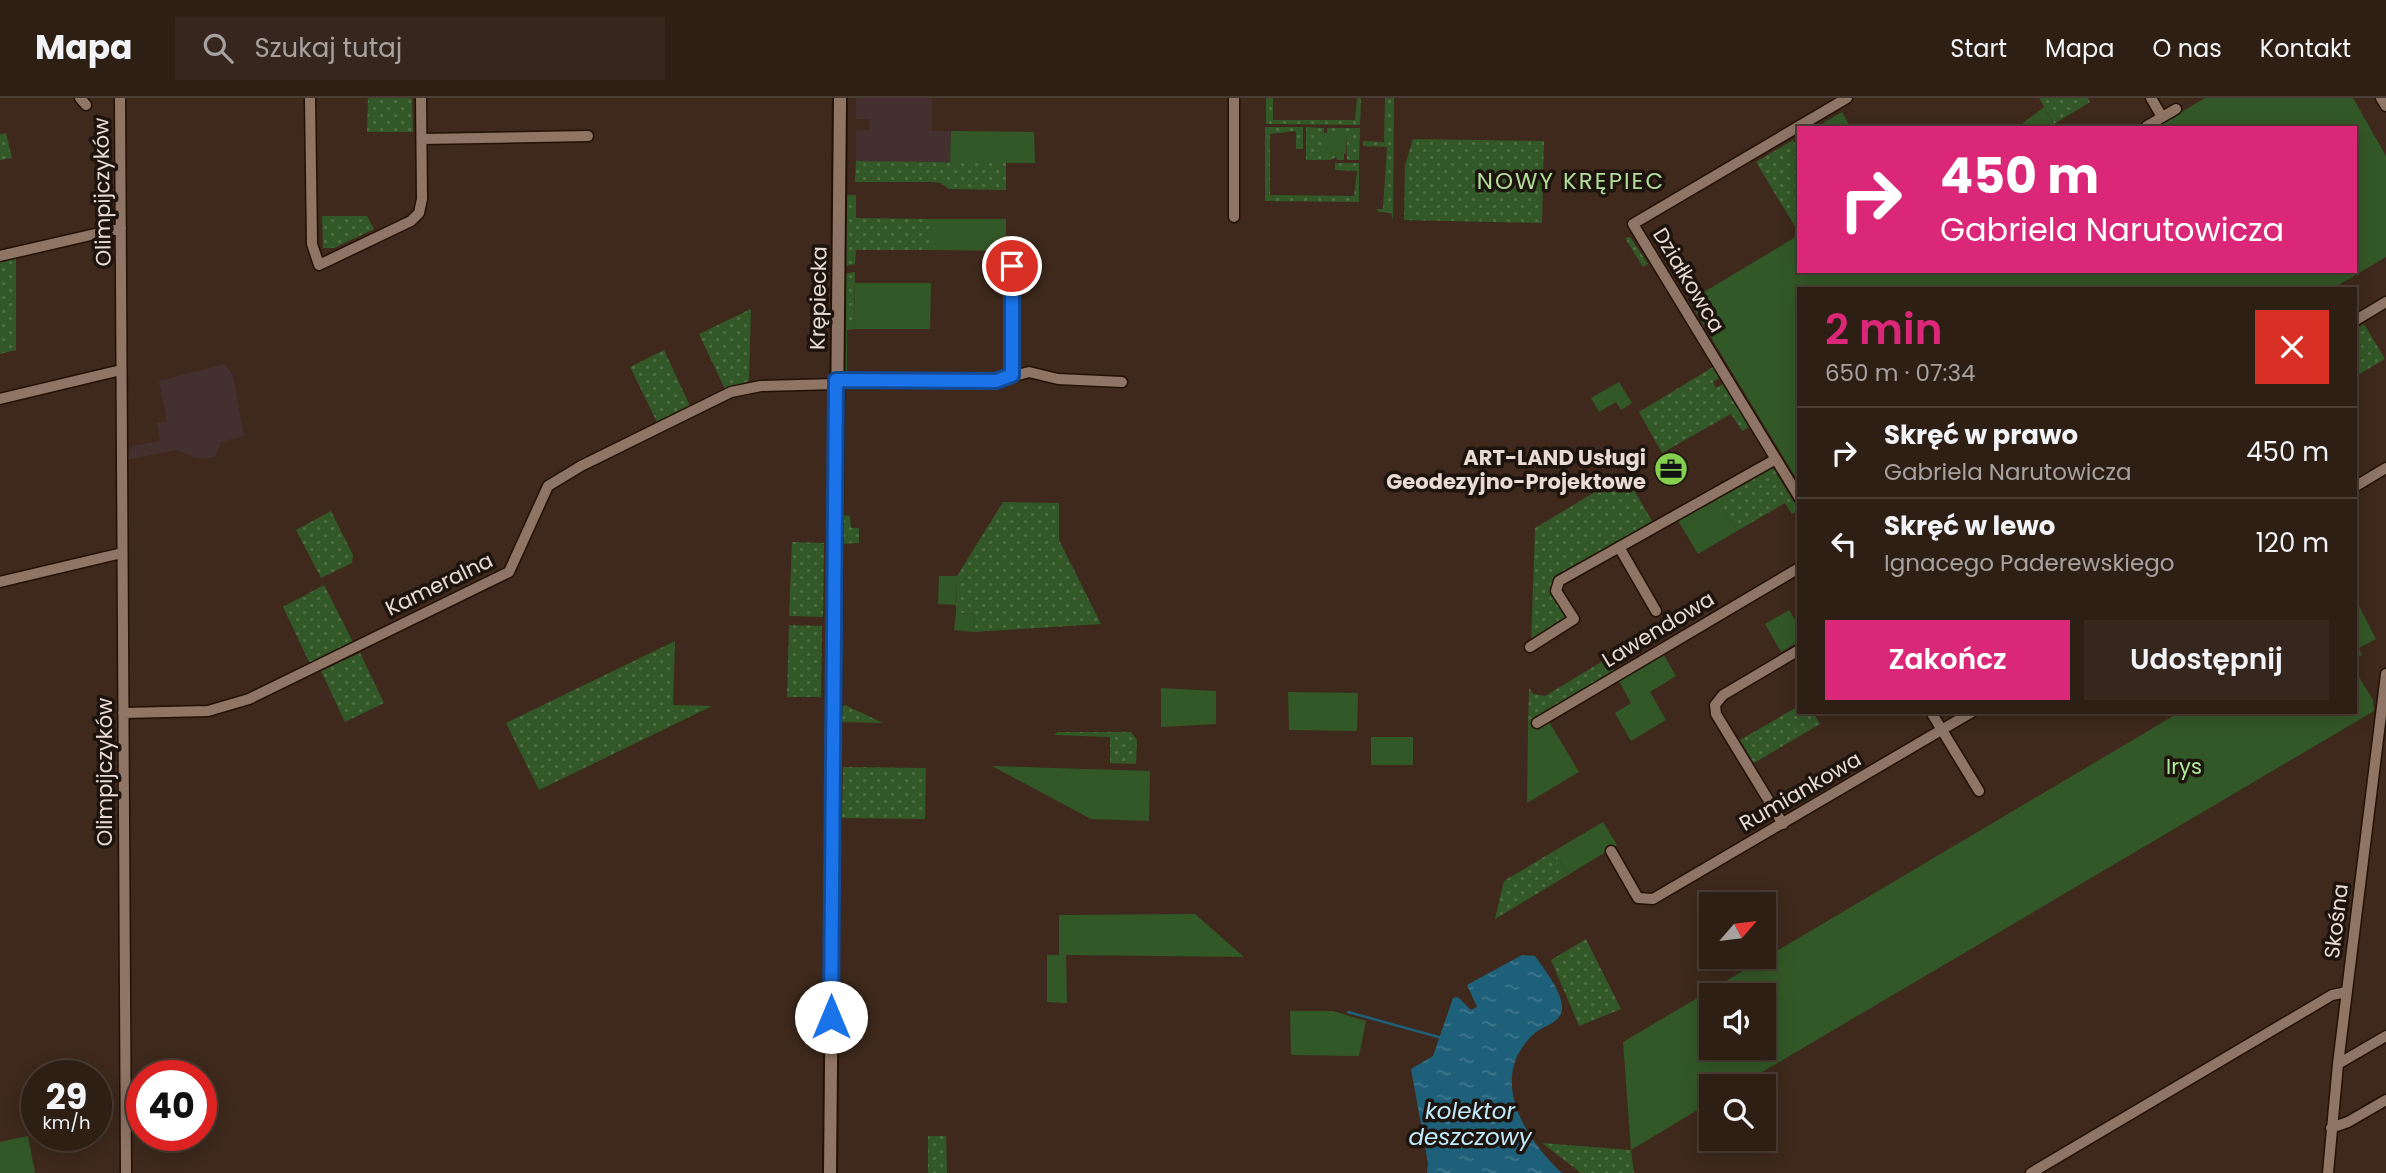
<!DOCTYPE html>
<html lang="pl">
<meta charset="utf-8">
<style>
body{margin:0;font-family:Poppins,sans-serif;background:#36271e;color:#f1f3f6;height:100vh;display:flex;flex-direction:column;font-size:26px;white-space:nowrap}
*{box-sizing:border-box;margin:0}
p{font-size:23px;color:#a7a2a0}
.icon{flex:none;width:38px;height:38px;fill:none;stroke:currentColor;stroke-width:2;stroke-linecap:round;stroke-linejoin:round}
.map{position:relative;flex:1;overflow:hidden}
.sheet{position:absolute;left:1797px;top:189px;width:560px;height:427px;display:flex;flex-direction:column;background:#2e1f15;border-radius:0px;box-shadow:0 4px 18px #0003,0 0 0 2px #493d34}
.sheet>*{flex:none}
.hud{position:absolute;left:1797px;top:28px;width:560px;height:147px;border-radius:0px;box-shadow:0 4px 18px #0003,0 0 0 2px #493d34;background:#db2777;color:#fff;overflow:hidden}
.needle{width:46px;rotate:62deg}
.fabs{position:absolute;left:1699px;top:794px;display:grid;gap:14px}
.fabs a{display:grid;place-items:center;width:77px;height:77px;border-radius:0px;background:#2e1f15;box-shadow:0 4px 18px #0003,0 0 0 2px #493d34;font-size:35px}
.speed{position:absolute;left:21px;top:962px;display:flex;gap:14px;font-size:35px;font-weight:700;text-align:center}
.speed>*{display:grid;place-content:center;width:91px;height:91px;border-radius:50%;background:#2e1f15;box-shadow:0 4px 18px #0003,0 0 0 2px #493d34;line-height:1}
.speed small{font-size:18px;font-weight:400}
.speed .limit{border:10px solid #d22;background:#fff;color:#111}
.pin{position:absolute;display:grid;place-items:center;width:60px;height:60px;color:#fff;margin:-30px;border:4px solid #fff;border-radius:50%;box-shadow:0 2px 7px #0007}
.me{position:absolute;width:77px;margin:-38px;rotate:0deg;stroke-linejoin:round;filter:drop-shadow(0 0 5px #0008)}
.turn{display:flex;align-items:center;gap:24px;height:147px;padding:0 28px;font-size:32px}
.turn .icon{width:91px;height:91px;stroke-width:2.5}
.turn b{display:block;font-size:49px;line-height:60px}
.round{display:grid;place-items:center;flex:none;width:74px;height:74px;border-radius:0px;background:#36271e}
.summary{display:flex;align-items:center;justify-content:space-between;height:119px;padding:0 28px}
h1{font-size:42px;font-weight:600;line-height:52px;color:#db2777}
.button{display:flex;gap:14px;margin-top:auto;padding:14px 28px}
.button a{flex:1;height:80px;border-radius:0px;background:#db2777;color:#fff;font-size:28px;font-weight:600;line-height:80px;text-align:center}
.button a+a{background:#36271e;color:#f1f3f6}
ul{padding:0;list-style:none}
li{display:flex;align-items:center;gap:21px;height:91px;padding:0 28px;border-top:2px solid #493d34}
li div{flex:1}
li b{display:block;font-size:26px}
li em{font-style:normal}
header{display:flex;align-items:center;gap:42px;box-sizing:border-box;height:98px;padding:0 35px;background:#2e1f15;border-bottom:2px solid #493d34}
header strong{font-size:33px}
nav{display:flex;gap:38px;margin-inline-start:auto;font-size:24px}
.search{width:490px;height:63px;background:#36271e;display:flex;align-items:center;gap:18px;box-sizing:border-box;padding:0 24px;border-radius:0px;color:#a7a2a0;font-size:26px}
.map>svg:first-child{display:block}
</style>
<header>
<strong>Mapa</strong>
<div class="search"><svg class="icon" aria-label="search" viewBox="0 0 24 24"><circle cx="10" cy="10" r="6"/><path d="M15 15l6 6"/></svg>Szukaj tutaj</div>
<nav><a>Start</a><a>Mapa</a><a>O nas</a><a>Kontakt</a></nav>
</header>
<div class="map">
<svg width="2386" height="1075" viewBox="0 0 2386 1075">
<defs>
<pattern id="grass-dots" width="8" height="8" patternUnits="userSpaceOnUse" patternTransform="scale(1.75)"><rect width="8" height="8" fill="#335827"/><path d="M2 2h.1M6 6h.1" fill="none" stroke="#516f45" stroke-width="1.8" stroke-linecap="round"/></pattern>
<pattern id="park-tufts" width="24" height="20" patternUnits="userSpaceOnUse" patternTransform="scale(1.75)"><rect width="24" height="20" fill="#335827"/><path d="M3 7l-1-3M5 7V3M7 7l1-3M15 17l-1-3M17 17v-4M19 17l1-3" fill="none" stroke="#516f45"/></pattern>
<pattern id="water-ripples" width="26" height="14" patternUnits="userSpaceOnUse" patternTransform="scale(1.75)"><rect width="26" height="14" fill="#1e607a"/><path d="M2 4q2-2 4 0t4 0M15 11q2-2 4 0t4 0" fill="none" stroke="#3f768c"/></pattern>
</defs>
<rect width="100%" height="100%" fill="#3e291c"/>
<!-- commercial -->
<path fill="#453030" d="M856,0H932V33H951L950,65L856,63V32H869L870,21H856Z
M225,266L233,277L244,338L221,344L215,359L199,361L176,352L126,362L132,348L160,343L157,325L167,323L159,283Z"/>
<!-- grass -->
<path fill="url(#grass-dots)" d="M368,0H412L413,34H367Z
M1266,0H1273V22H1355L1357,0H1361L1360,27L1266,26Z
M1385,0H1394L1393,122L1391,115L1379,114L1376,111H1383L1387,49L1363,48V43L1384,44Z
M2039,0H2088L2090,4L2054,26Z
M1265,29H1303V51H1296V33L1270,36V97L1354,98L1357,73L1335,72V65H1359V104L1265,103Z
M1306,29L1324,30V56H1344V62H1337L1336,59L1331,62H1306Z
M1327,30H1360L1359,62H1347V35H1327Z
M6,35L12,60L0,62V36Z
M1413,41L1544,43L1542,125L1404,122L1405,67Z
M1793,42L1799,52V135L1756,64Z
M856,63L1006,65V92L949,91L940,85L931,84H855Z
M846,97H856V120L931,121V152H856L855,166L846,168L843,103Z
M322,118H367L374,131L334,150H323Z
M1630,139L1648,166L1643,169L1625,140Z
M16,158V252L0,256V162Z
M855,174L854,231L847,232V279L841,271L843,176Z
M751,211L749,283L725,291L699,236Z
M2364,226L2385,261L2356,278V231Z
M664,252L690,308L657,324L630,269Z
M1713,269L1719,280L1713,284L1716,290L1723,286L1749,329L1742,333L1731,316L1662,355L1639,314Z
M1771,367L1799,412L1792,416L1785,405L1737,433L1716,398Z
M1625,376L1653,425L1554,484L1566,516L1565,522L1531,546L1535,430Z
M1003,404L1059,405V442L1101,526L973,534L974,516L956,515L957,478Z
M331,413L353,457L352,465L321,480L296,432Z
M841,417L850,418L851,430H859V445L839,446Z
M792,444L824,445L823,519L789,518Z
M324,487L353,544L310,566L283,509Z
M789,527L822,528L821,599H787Z
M675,543L673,607L712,608L539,692L506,625Z
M360,555L384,605L345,624L321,573Z
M1608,560L1616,576L1528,632L1529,590L1533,596L1545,598Z
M845,607L883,625L839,624L840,610Z
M1799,608V614H1813L1820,626L1754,665L1740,642Z
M1058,634H1131L1137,642L1136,666L1110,665V639L1054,637Z
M843,669L926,670L925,721L842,720Z
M1554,753L1568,777L1495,821L1504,783Z
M1586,841L1621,911L1579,928L1551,862Z
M946,1038L947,1075H928V1038Z
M1542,1045L1631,1052L1634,1075H1581Z"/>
<!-- park -->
<path fill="url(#park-tufts)" d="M1324,35H1347L1346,56H1324Z"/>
<!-- garden -->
<path fill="#335827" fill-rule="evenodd" d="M2205,0H2353L2386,58V159L2332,191H1799V385L1689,203L1799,137V173H2356V30H2155Z
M2044,9L2056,30H2026L2023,25Z
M1842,14L1851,30H1815Z
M951,33L1034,34L1035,65H950Z
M931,121H1006V153L931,152Z
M855,185H931L930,231H854Z
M1619,284L1632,305L1621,312L1616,304L1599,314L1591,300Z
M1716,398L1737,433L1698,456L1677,421Z
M939,478H957L956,507L938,506Z
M2359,508L2376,541L2359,550L2362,557L2356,560V511Z
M1789,512L1799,528V543L1781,554L1765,526Z
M956,515L974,516L973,534L954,532Z
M1662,554L1676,578L1650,594L1666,622L1631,643L1615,615L1631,605L1618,581Z
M2356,574L2373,602L2374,613L1737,989H1712L1711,1004L1631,1052L1623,944L2180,614H2356ZM1712,898H1764V950H1712Z
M1161,590L1216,593V626L1161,629Z
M1288,594L1358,595L1357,633L1289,632Z
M1548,622L1579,674L1527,705L1528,632Z
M1371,639H1413V667H1371Z
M992,668L1150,673L1149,723L1091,721Z
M1603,724L1617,747L1568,777L1554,753Z
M1195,816L1244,859L1066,857L1067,905L1047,904V857H1059V817Z
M1290,913H1333L1366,923L1359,958L1291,957Z
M28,1038L35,1075H0V1044Z"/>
<!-- water -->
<path fill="url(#water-ripples)" d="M1522,857L1535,858C1544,871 1563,894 1562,911C1560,926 1544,927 1535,935C1486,978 1524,1040 1562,1075H1427L1428,1065L1411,971L1433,958L1453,900L1458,899L1471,912L1477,909L1467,887Z"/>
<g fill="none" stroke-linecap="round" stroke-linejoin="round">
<!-- stream -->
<path stroke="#1e607a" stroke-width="2.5" d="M1348,914L1442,940"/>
<!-- minor casing -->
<g stroke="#241105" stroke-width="13">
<path id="minor" d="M80,0L86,7
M120,0L126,1075
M310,0L312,146L319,167L411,123L419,115L422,101L421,0
M2151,0L2162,19
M2381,0L2386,8
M2147,28L2176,11
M422,41L588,38
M1234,119V0
M0,158L121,130
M2356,222L2386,204
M1011,277L1012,168
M836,282L996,283L1029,274L1058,281L1122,284
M0,301L121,272
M2356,388L2386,370
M1799,399L1633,126L1847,0
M1619,449L1656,513
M0,484L122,455
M1530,549L1574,521L1556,493L1559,483L1776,361
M1931,614L1979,693
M123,615L208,613L249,601L509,474L548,388L581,368L731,294L761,288L836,286
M1537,625L1799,470
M1783,726L1716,616L1715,607L1723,597L1799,552
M1611,753L1638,800L1653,801L1972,614
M2338,966L2386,938
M2331,1030L2348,1024L2386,1002
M2031,1075L2332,897L2347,894
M2328,1075L2338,966L2386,576"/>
</g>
<!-- tertiary casing -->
<g stroke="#241105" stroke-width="16">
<path id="tertiary" d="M830,1075L840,0"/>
</g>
<!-- minor -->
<use href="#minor" stroke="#8e7566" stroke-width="10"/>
<!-- tertiary -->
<use href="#tertiary" stroke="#8e7566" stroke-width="12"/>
</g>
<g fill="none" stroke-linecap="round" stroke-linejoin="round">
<!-- route casing -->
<g stroke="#114b97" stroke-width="18">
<path id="route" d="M831,919L836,282L996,283L1012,277V168"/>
</g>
<!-- route -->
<use href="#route" stroke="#1a73e8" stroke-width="12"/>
</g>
<!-- icons -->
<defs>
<g id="office-disc" transform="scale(1.75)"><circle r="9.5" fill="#84cf4d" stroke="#1e140e"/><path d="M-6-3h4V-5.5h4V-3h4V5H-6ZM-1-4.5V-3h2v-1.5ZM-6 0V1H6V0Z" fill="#111"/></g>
</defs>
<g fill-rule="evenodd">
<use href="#office-disc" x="1671" y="371"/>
</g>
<g text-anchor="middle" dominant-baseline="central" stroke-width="7" stroke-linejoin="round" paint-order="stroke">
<!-- street labels -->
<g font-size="21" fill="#e9dbd2" stroke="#1e140e">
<text transform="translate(102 94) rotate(-91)">Olimpijczyków</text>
<text transform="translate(1689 182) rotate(59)">Działkowca</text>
<text transform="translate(818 200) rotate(-89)">Krępiecka</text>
<text transform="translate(439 486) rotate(-26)">Kameralna</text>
<text transform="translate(1658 531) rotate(-31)">Lawendowa</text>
<text transform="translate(104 674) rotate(-90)">Olimpijczyków</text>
<text transform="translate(1800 693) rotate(-30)">Rumiankowa</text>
<text transform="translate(2336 823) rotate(-83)">Skośna</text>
</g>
<!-- poi labels -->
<g font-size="21" font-weight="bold" fill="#e9dbd2" stroke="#1e140e" text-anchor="end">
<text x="1646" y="359">ART-LAND Usługi<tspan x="1646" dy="24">Geodezyjno-Projektowe</tspan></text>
</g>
<!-- park labels -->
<g font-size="21" fill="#adec9a" stroke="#1e140e">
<text x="2184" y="668">Irys</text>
</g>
<!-- neighbourhood labels -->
<g font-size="23" letter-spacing="2" fill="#b2dd9a" stroke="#1e140e">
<text x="1571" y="83">NOWY KRĘPIEC</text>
</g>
<!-- water labels -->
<g font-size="23" font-style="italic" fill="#bfe9fc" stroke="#1e140e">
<text x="1470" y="1013">kolektor<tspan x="1470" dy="26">deszczowy</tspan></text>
</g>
</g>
</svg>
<div class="fabs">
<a><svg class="needle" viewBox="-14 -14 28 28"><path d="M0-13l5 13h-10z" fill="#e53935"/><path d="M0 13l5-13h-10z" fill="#a7a2a0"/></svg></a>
<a><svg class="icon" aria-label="sound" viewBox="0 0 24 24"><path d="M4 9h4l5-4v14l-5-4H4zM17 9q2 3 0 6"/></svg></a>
<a><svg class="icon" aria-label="search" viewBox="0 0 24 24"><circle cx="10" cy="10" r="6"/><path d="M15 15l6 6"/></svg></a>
</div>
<div class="speed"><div>29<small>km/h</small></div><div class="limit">40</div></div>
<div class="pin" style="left:1012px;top:168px;background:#d93025"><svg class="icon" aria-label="arrive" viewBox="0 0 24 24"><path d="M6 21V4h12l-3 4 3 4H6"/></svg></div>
<svg class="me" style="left:831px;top:919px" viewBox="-20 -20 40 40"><circle r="19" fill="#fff"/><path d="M0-13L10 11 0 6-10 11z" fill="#1a73e8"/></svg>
<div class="hud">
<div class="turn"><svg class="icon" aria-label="right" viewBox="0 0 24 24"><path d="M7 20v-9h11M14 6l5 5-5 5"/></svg><div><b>450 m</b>Gabriela Narutowicza</div></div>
</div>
<section class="sheet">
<div class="summary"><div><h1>2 min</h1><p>650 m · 07:34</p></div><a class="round" style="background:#d93025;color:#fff"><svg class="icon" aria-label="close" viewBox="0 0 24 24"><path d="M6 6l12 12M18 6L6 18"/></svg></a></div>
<ul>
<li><svg class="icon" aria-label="right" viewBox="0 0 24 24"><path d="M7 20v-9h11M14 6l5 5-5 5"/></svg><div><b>Skręć w prawo</b><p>Gabriela Narutowicza</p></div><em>450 m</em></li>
<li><svg class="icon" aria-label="left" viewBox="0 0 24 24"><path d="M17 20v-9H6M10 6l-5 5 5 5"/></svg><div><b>Skręć w lewo</b><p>Ignacego Paderewskiego</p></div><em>120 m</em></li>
</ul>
<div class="button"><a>Zakończ</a><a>Udostępnij</a></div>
</section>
</div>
